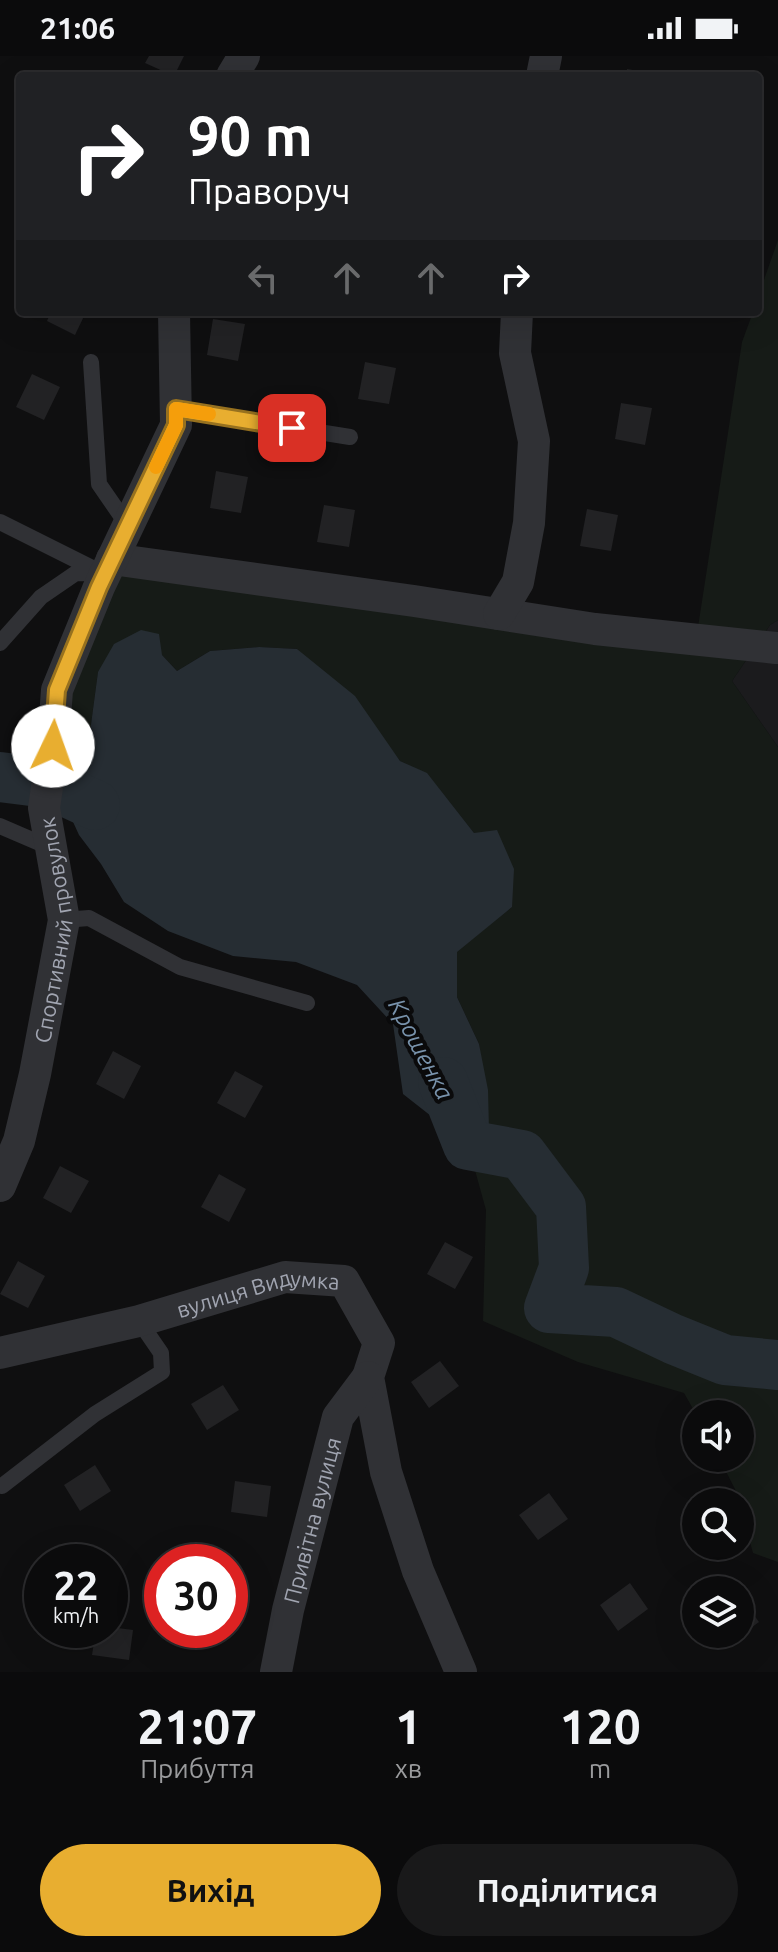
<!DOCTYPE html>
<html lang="uk">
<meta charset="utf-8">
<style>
body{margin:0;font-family:Ubuntu,sans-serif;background:#19191a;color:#f1f3f6;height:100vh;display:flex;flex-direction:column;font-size:30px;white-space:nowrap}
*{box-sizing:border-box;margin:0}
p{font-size:26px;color:#9a9b9d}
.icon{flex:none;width:44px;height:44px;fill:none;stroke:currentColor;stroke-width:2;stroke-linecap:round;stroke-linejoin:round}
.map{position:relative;height:1616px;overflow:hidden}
.drawer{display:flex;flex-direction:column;background:#0b0b0c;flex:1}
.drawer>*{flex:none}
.guide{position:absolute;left:16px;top:16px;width:746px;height:244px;border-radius:8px;box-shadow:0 8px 32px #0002,0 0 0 2px #2b2b2d;background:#202124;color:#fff;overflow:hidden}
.tools{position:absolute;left:682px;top:1344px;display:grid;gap:16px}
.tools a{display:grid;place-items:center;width:72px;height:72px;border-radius:50%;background:#0b0b0c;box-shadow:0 8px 32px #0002,0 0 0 2px #2b2b2d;font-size:40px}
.speed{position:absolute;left:24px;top:1488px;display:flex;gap:16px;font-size:40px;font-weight:700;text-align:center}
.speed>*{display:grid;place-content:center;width:104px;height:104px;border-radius:50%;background:#0b0b0c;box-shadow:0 8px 32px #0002,0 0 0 2px #2b2b2d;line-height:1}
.speed small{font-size:20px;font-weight:400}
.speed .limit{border:12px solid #d22;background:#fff;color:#111}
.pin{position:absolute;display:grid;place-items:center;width:68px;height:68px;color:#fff;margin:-34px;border-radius:16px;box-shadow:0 4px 12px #0006}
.me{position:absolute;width:88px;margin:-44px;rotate:3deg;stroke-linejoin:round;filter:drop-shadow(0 0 6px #0008)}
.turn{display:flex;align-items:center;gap:28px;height:168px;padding:0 40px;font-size:36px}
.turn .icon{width:104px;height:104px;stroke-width:2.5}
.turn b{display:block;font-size:56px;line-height:68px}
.lanes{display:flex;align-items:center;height:76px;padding:0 40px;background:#0003;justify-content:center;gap:40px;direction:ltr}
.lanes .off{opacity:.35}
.eta{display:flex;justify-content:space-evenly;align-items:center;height:136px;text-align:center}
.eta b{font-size:48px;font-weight:700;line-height:56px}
.primary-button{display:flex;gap:16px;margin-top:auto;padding:16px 40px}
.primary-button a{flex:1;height:92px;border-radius:48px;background:#e8ae30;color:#111;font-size:32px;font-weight:700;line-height:92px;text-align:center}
.primary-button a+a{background:#19191a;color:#f1f3f6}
.status{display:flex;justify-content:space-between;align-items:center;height:56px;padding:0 40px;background:#0b0b0c;direction:ltr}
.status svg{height:22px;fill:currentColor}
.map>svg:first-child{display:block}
</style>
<div class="status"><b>21:06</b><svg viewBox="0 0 49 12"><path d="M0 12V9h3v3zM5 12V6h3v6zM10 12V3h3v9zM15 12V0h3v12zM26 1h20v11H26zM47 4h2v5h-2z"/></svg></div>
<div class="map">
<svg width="778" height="1616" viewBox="0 0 778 1616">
<rect width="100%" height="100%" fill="#0f0f10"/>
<!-- built -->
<path fill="#1b1b1d" d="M778,564V691L732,625L770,569Z"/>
<!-- green -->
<path fill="#161b17" d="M778,184V564L770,569L732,625L778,691V1506L753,1497L736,1435L719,1402H740V1358H696L684,1337L578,1306L483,1265L486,1154L468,1089L489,1074L479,988L457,941V895L512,851L474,777L427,718L400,705L379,677L297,593L259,591L210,595L177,615L162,599L98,616L90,676L61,704L53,690L112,503L696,584L742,286L753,256H758V241Z"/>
<!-- water -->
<path fill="#262d33" d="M141,574L159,578L162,599L177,615L210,595L259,591L297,593L355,640L400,705L427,717L474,777L497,774L514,813L512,851L457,896V941L479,988L488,1034L489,1074L468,1089L403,1038L393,968L357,929L296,906L233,900L168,875L124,846L101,808L79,779L64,746L47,727L61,704L90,676L98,616L114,588Z"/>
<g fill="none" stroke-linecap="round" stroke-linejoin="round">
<!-- river -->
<path stroke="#262d33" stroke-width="50" d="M0,721L47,727L95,749
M443,1026L468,1089L522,1099L561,1151L564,1212L549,1252L616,1256L673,1283L725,1304L778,1309"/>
</g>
<!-- building -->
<path fill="#222224" d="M149,0H184L174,20L145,7Z
M627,13L656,18L655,20H626Z
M51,256H86L75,279L47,265Z
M213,263L245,268L238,305L207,299Z
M365,306L396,312L389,348L358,343Z
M32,318L60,331L44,364L16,351Z
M621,347L652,352L645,389L615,383Z
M216,415L248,421L241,457L210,452Z
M324,449L355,454L349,491L317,486Z
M587,453L618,459L611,495L580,490Z
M113,995L141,1010L124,1043L96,1028Z
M235,1015L263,1030L245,1062L217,1047Z
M60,1110L89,1125L71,1157L43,1142Z
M219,1118L246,1133L229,1166L201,1151Z
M445,1186L473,1201L455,1233L427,1218Z
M18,1205L45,1220L28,1252L0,1238Z
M440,1305L459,1330L429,1352L411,1326Z
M223,1329L239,1354L207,1374L191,1348Z
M95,1409L111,1435L80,1455L64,1429Z
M235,1425L271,1430L267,1461L231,1456Z
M549,1437L568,1463L538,1484L519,1459Z
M630,1527L648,1553L618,1575L600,1549Z
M740,1540L759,1566L729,1588L722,1578H740Z
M110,1571L133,1574L129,1604L92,1599L96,1574H110Z"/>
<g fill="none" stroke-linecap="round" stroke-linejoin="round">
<!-- service -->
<path stroke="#303135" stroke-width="16" d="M91,306L99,428L128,470
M176,353L350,381
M0,466L96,514
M0,587L41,541L76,517L105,518
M0,770L51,792
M64,864L89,862L180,911L307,947
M2,1430L95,1358L162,1316L161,1297L139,1265"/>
<!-- minor -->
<g stroke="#303135" stroke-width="32">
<path d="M232,20L244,0"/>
<path d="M542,20L546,0"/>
<path d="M112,503L414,545L595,573L776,592"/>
<path d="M499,558L518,526L529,467L534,385L515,297L517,256"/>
<path id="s1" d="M0,1130L19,1085L35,1018L64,864L44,752L53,690L57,634L99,531L176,369L174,256"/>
<path id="s2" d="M0,1297L139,1265L285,1221L344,1225L379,1287L368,1321L386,1416L418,1515L461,1616"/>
<path id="s3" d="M276,1616L288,1554L338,1361L368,1321"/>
</g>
</g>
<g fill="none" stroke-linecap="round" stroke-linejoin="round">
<!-- route casing -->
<g stroke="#97711f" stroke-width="20">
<path id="route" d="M53,690L57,634L99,531L176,369V353L292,372"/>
</g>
<!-- route -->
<use href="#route" stroke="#e8ae30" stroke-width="14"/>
<!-- slow -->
<path stroke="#f59e0b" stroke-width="14" d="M156,411L176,369V353L209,358"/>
</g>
<g text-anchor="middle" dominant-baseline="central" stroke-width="8" stroke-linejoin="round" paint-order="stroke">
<!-- street labels -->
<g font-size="22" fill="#a1a5b1" stroke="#0a0a0b">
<text stroke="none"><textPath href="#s1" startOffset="264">Спортивний провулок</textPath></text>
<text stroke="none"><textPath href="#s2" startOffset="266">вулиця Видумка</textPath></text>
<text stroke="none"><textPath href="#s3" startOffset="156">Привітна вулиця</textPath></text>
</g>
<!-- water labels -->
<g font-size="24" font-style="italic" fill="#7892ab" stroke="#0a0a0b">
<text transform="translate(421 993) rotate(62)">Крошенка</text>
</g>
</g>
</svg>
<div class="tools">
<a><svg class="icon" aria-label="sound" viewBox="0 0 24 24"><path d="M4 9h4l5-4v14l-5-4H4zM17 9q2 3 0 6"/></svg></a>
<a><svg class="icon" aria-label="search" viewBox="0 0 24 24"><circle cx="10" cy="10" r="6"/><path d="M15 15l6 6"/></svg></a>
<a><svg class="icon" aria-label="layers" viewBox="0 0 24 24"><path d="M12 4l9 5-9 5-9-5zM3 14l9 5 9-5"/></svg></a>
</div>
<div class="speed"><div>22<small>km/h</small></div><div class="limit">30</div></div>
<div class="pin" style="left:292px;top:372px;background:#d93025"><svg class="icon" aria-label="arrive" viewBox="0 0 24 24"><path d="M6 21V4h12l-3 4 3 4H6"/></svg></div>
<svg class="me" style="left:53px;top:690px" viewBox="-20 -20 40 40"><circle r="19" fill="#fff"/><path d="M0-13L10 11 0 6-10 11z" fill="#e8ae30"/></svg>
<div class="guide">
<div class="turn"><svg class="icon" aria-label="right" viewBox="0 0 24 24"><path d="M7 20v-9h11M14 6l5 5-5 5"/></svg><div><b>90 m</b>Праворуч</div></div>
<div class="lanes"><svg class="icon off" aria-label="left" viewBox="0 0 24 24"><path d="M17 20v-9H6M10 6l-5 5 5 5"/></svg><svg class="icon off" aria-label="ahead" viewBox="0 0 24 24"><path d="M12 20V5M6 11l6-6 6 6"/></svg><svg class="icon off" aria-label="ahead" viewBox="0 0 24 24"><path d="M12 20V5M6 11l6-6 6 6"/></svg><svg class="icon" aria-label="right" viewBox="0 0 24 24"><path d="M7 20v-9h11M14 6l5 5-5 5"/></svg></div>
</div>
</div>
<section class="drawer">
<div class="eta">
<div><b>21:07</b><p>Прибуття</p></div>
<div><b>1</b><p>хв</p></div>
<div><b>120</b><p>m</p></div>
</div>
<div class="primary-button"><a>Вихід</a><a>Поділитися</a></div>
</section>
